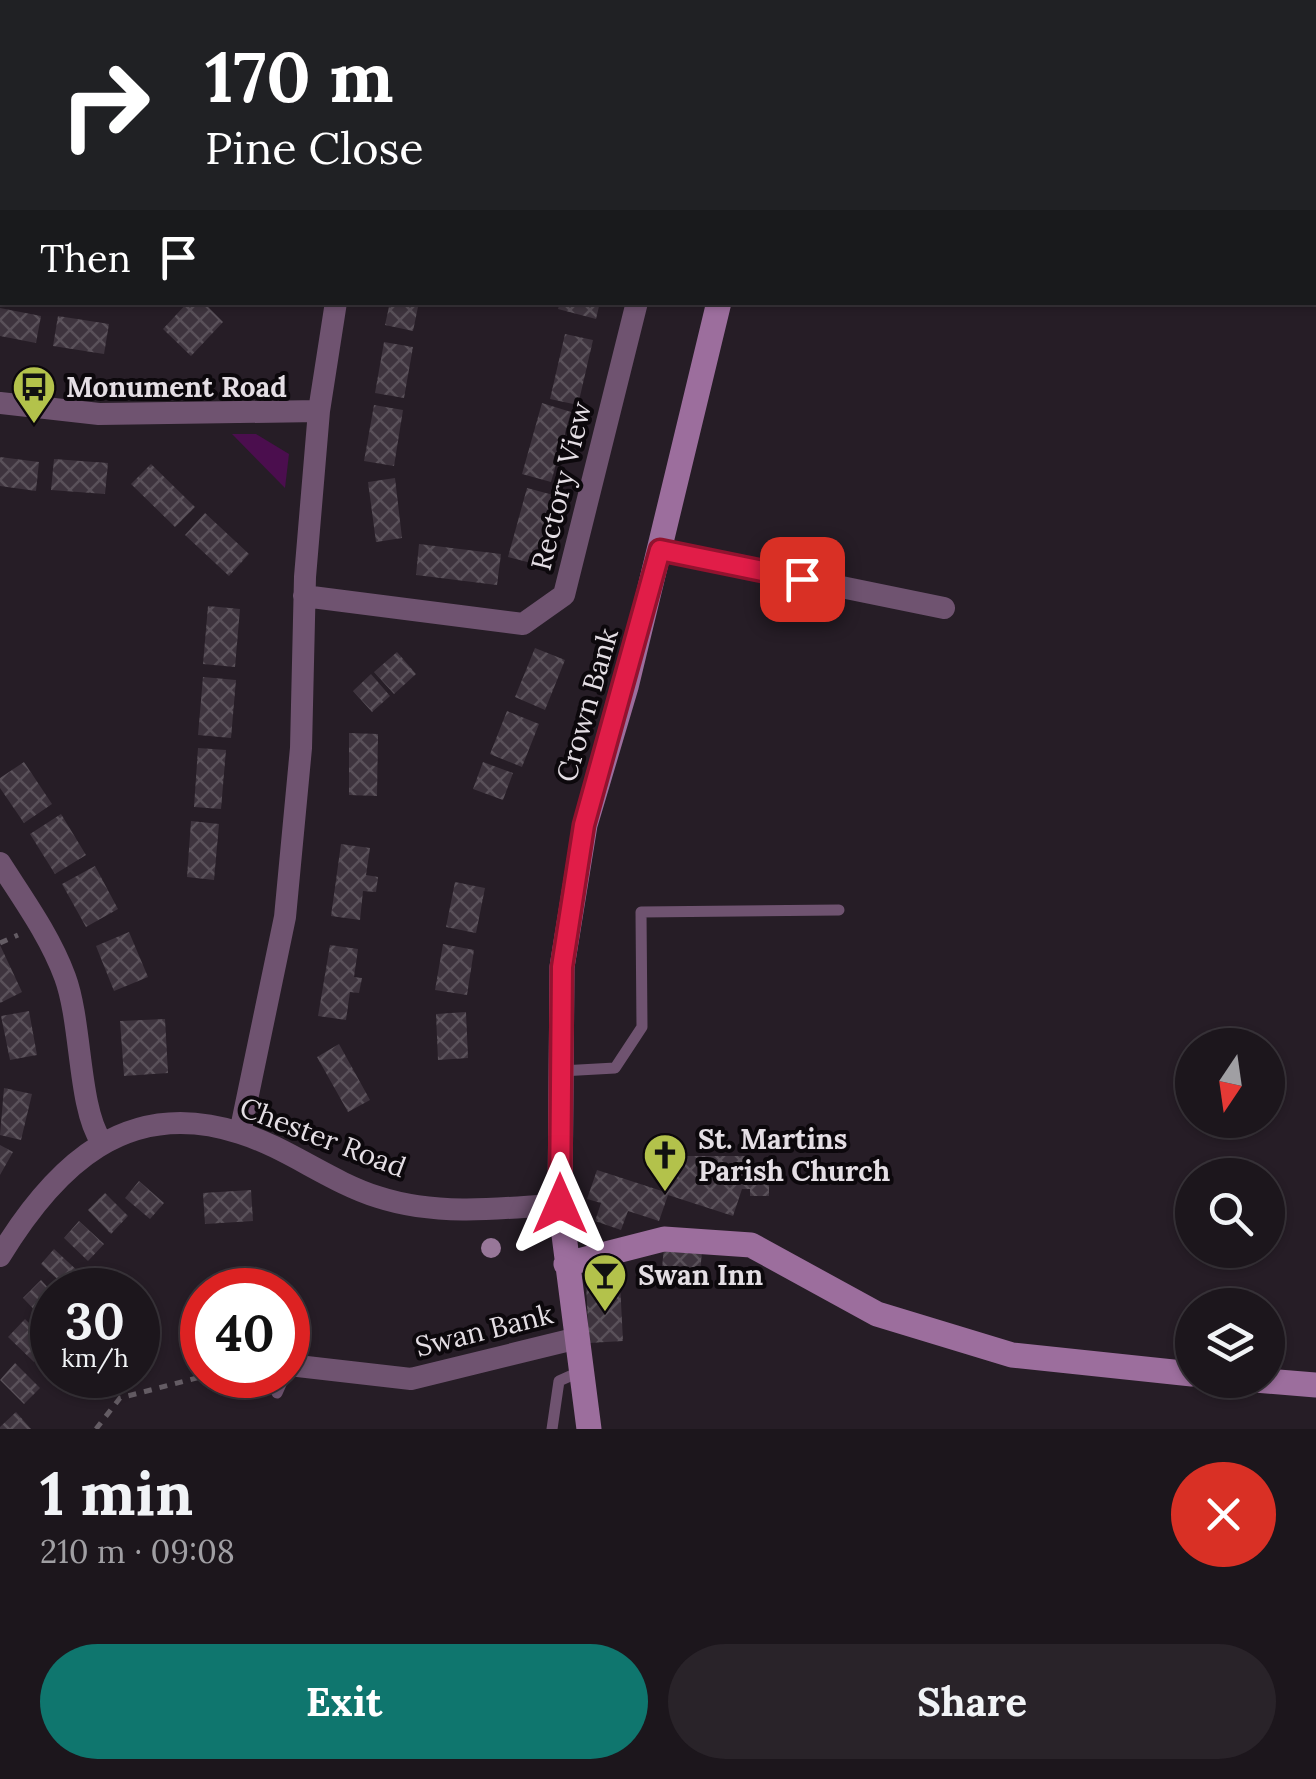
<!DOCTYPE html>
<meta charset="utf-8">
<style>
body{margin:0;font-family:Lora,serif;background:#292329;color:#f1f3f6;height:100vh;display:flex;flex-direction:column;font-size:38px;white-space:nowrap}
*{box-sizing:border-box;margin:0}
p{font-size:32px;color:#a09fa3}
.icon{flex:none;width:55px;height:55px;fill:none;stroke:currentColor;stroke-width:2;stroke-linecap:round;stroke-linejoin:round}
.map{position:relative;height:1429px;overflow:hidden}
.sheet{display:flex;flex-direction:column;background:#1c161c;flex:1}
.sheet>*{flex:none}
.top-card{position:absolute;left:0px;top:0px;width:1318px;height:305px;box-shadow:0 2px 8px #0004,0 0 0 2px #3a353b;background:#202124;color:#fff;overflow:hidden}
.needle{width:65px;rotate:193deg}
.fabs{position:absolute;left:1175px;top:1028px;display:grid;gap:20px}
.fabs a{display:grid;place-items:center;width:110px;height:110px;border-radius:50%;background:#1c161c;box-shadow:0 2px 8px #0004,0 0 0 2px #3a353b;font-size:50px}
.speed{position:absolute;left:30px;top:1268px;display:flex;gap:20px;font-size:50px;font-weight:700;text-align:center}
.speed>*{display:grid;place-content:center;width:130px;height:130px;border-radius:50%;background:#1c161c;box-shadow:0 2px 8px #0004,0 0 0 2px #3a353b;line-height:1}
.speed small{font-size:25px;font-weight:400}
.speed .limit{border:15px solid #d22;background:#fff;color:#111}
.pin{position:absolute;display:grid;place-items:center;width:85px;height:85px;color:#fff;margin:-42px;border-radius:20px;box-shadow:0 5px 15px #0006}
.me{position:absolute;width:110px;margin:-55px;rotate:0deg;stroke-linejoin:round;filter:drop-shadow(0 0 8px #0008)}
.turn{display:flex;align-items:center;gap:35px;height:210px;padding:0 40px;font-size:45px}
.turn .icon{width:130px;height:130px;stroke-width:2.5}
.turn b{display:block;font-size:70px;line-height:85px}
.then{display:flex;align-items:center;height:95px;padding:0 40px;background:#0003;gap:20px;font-size:38px}
.round{display:grid;place-items:center;flex:none;width:105px;height:105px;border-radius:52px;background:#292329}
.summary{display:flex;align-items:center;justify-content:space-between;height:170px;padding:0 40px}
h1{font-size:60px;font-weight:700;line-height:75px}
.action{display:flex;gap:20px;margin-top:auto;padding:20px 40px}
.action a{flex:1;height:115px;border-radius:60px;background:#0f766e;color:#fff;font-size:40px;font-weight:700;line-height:115px;text-align:center}
.action a+a{background:#292329;color:#f1f3f6}
.map>svg:first-child{display:block}
</style>
<div class="map">
<svg width="1316" height="1429" viewBox="0 0 1316 1429">
<defs>
<pattern id="building-cross-hatch" width="8" height="8" patternUnits="userSpaceOnUse" patternTransform="scale(2.5)"><rect width="8" height="8" fill="#3e343e"/><path d="M0 0l8 8M0 8l8-8" fill="none" stroke="#5a515a"/></pattern>
</defs>
<rect width="100%" height="100%" fill="#261d26"/>
<!-- grass -->
<path fill="#4b0e4e" d="M232,434H256L289,454L285,488Z"/>
<!-- building -->
<path fill="url(#building-cross-hatch)" d="M188,302H203L223,322L191,356L163,329Z
M390,302H419L413,331L385,325Z
M560,302H600L596,319L558,309Z
M0,308L41,316L36,343L0,336Z
M58,316L109,324L104,354L53,346Z
M565,334L593,340L578,405L550,399Z
M384,342L413,347L404,398L375,393Z
M542,403L571,412L551,482L522,474Z
M374,405L403,410L394,466L364,461Z
M0,457L39,462L36,491L0,486Z
M54,459L108,463L105,494L51,490Z
M151,464L195,507L175,527L131,484Z
M395,478L402,538L376,542L368,482Z
M527,488L557,496L539,565L508,557Z
M205,513L249,554L229,576L185,535Z
M419,544L501,554L497,585L416,575Z
M208,606L240,609L235,667L203,664Z
M535,648L565,660L545,710L515,697Z
M397,652L416,674L394,694L374,672Z
M371,674L390,696L372,712L353,691Z
M203,677L236,680L231,738L198,735Z
M507,711L539,724L522,767L490,754Z
M349,733L378,734L377,796L349,795Z
M198,748L226,750L221,809L194,807Z
M24,762L52,804L24,823L0,788V778Z
M483,762L513,773L503,800L473,789Z
M61,814L86,855L55,874L30,834Z
M191,821L219,824L214,880L187,877Z
M341,844L370,848L366,875L378,877L376,892L363,891L360,920L331,916Z
M95,866L118,909L86,927L62,884Z
M455,882L485,888L476,933L446,927Z
M129,932L148,977L114,991L96,946Z
M443,944L474,950L467,995L435,990Z
M0,945L22,992L0,1003Z
M330,945L358,949L354,977L362,978L359,993L350,992L346,1020L318,1016Z
M29,1011L37,1055L10,1060L1,1016Z
M466,1012L468,1058L438,1060L436,1014Z
M165,1019L168,1073L124,1076L120,1021Z
M339,1044L370,1100L348,1112L317,1057Z
M4,1088L32,1094L21,1140L0,1135Z
M0,1145L13,1152L0,1175Z
M677,1156H748V1165H769V1196H750V1189H742L733,1216L668,1195L659,1221L628,1211L621,1230L595,1221L601,1203L587,1199L597,1170L665,1192Z
M139,1181L164,1203L150,1219L125,1198Z
M251,1190L253,1221L205,1224L203,1193Z
M105,1193L128,1216L111,1234L88,1210Z
M79,1221L104,1244L88,1261L64,1238Z
M664,1247L702,1251L699,1284L661,1279Z
M54,1249L81,1274L67,1288L41,1264Z
M41,1280L52,1292V1318L47,1323L23,1298Z
M620,1283L623,1341L589,1343L586,1284Z
M25,1319L51,1345L34,1362L8,1337Z
M15,1363L40,1388L24,1404L0,1380Z
M16,1412L31,1429H0V1427Z"/>
<g fill="none" stroke-linecap="round" stroke-linejoin="round">
<!-- path -->
<path stroke="#645c64" stroke-width="5" stroke-dasharray="8 8" stroke-linecap="butt" d="M0,231H2
M0,943L18,935
M218,1375L263,1389
M96,1429L120,1398L208,1375"/>
<!-- lane -->
<path stroke="#6f5370" stroke-width="11" d="M561,1071L615,1068L642,1027L641,912L839,910
M277,1393L285,1375
M552,1429L559,1381L579,1372"/>
<!-- street -->
<path stroke="#6f5370" stroke-width="22" d="M476,0L481,2
M46,2L51,0
M421,2L422,0
M553,2L556,0
M0,11H2
M0,403L99,414L319,411
M660,550L944,608
M304,596L523,624L564,595L637,302
M0,863C23,899 50,936 65,977C82,1023 78,1107 101,1141
M240,1133L285,917L301,748L305,577L319,411L336,302
M0,1256C55,1166 126,1096 240,1133C288,1148 330,1182 378,1197C436,1216 500,1209 560,1204
M289,1365L411,1379L574,1339"/>
<!-- secondary -->
<path stroke="#9c6e9d" stroke-width="25" d="M794,2L795,0
M566,1264L664,1239L751,1245L877,1314L1012,1355L1192,1374
M1255,1380L1316,1385
M589,1429L560,1204L562,967L585,825L626,687L719,302"/>
</g>
<!-- trees -->
<circle fill="#987799" cx="491" cy="1248" r="10"/>
<g fill="none" stroke-linecap="round" stroke-linejoin="round">
<!-- route casing -->
<g stroke="#92132f" stroke-width="25">
<path id="route" d="M560,1204L562,967L584,825L660,550L802,579"/>
</g>
<!-- route -->
<use href="#route" stroke="#e11d48" stroke-width="18"/>
</g>
<!-- icons -->
<defs>
<g id="bus-pin" transform="scale(2.25)"><path d="M0 17L-7.5 6A9.5 9.5 0 1 1 7.5 6Z" fill="#b3c24b" stroke="#0c080c"/><path d="M-5-6H5V4H4V6H2V4H-2V6H-4V4H-5ZM-3.5-4V0h7V-4ZM-3.5 1.2v1.5H-2V1.2ZM2 1.2v1.5H3.5V1.2Z" fill="#111"/></g>
<g id="church-pin" transform="scale(2.25)"><path d="M0 17L-7.5 6A9.5 9.5 0 1 1 7.5 6Z" fill="#b3c24b" stroke="#0c080c"/><path d="M-1.2-6h2.4v3.5h3.3v2.4h-3.3V6h-2.4V-.1h-3.3v-2.4h3.3Z" fill="#111"/></g>
<g id="bar-pin" transform="scale(2.25)"><path d="M0 17L-7.5 6A9.5 9.5 0 1 1 7.5 6Z" fill="#b3c24b" stroke="#0c080c"/><path d="M-6-5H6L.8 .8V4.5H3.5V6h-7V4.5H-.8V.8Z" fill="#111"/></g>
</defs>
<g fill-rule="evenodd">
<use href="#bus-pin" x="34" y="387"/>
<use href="#church-pin" x="665" y="1155"/>
<use href="#bar-pin" x="605" y="1275"/>
</g>
<g text-anchor="middle" dominant-baseline="central" stroke-width="8" stroke-linejoin="round" paint-order="stroke">
<!-- poi labels -->
<g font-size="28" font-weight="bold" fill="#e4dee4" stroke="#0c080c" text-anchor="start">
<text x="66" y="387">Monument Road</text>
<text x="698" y="1139">St. Martins<tspan x="698" dy="32">Parish Church</tspan></text>
<text x="638" y="1275">Swan Inn</text>
</g>
<!-- street labels -->
<g font-size="28" fill="#e4dee4" stroke="#0c080c">
<text transform="translate(561 486) rotate(-76)">Rectory View</text>
<text transform="translate(587 705) rotate(-74)">Crown Bank</text>
<text transform="translate(323 1137) rotate(21)">Chester Road</text>
<text transform="translate(484 1330) rotate(-14)">Swan Bank</text>
</g>
</g>
</svg>
<div class="fabs">
<a><svg class="needle" viewBox="-14 -14 28 28"><path d="M0-13l5 13h-10z" fill="#e53935"/><path d="M0 13l5-13h-10z" fill="#a09fa3"/></svg></a>
<a><svg class="icon" aria-label="search" viewBox="0 0 24 24"><circle cx="10" cy="10" r="6"/><path d="M15 15l6 6"/></svg></a>
<a><svg class="icon" aria-label="layers" viewBox="0 0 24 24"><path d="M12 4l9 5-9 5-9-5zM3 14l9 5 9-5"/></svg></a>
</div>
<div class="speed"><div>30<small>km/h</small></div><div class="limit">40</div></div>
<div class="pin" style="left:802px;top:579px;background:#d93025"><svg class="icon" aria-label="arrive" viewBox="0 0 24 24"><path d="M6 21V4h12l-3 4 3 4H6"/></svg></div>
<svg class="me" style="left:560px;top:1204px" viewBox="-20 -20 40 40"><path d="M0-17L14 15 0 8-14 15z" fill="#e11d48" stroke="#fff" stroke-width="4"/></svg>
<div class="top-card">
<div class="turn"><svg class="icon" aria-label="right" viewBox="0 0 24 24"><path d="M7 20v-9h11M14 6l5 5-5 5"/></svg><div><b>170 m</b>Pine Close</div></div>
<div class="then">Then<svg class="icon" aria-label="arrive" viewBox="0 0 24 24"><path d="M6 21V4h12l-3 4 3 4H6"/></svg></div>
</div>
</div>
<section class="sheet">
<div class="summary"><div><h1>1 min</h1><p>210 m · 09:08</p></div><a class="round" style="background:#d93025;color:#fff"><svg class="icon" aria-label="close" viewBox="0 0 24 24"><path d="M6 6l12 12M18 6L6 18"/></svg></a></div>
<div class="action"><a>Exit</a><a>Share</a></div>
</section>
